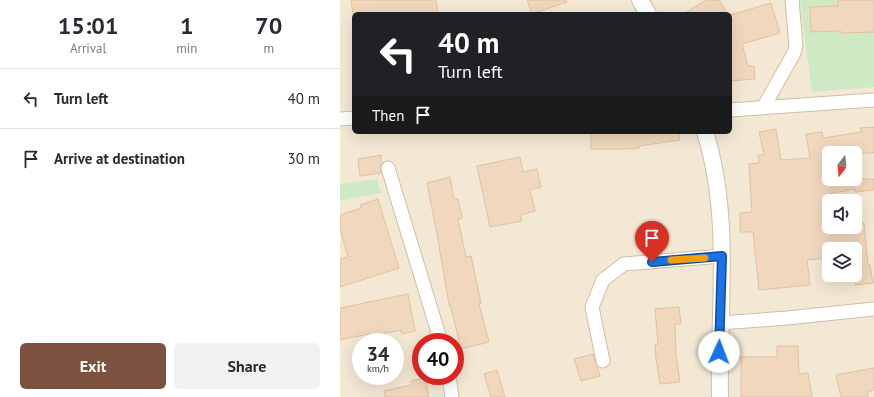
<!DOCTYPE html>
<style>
body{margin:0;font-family:"PT Sans",sans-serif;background:#f2f2f3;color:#2b2b33;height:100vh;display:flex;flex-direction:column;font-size:15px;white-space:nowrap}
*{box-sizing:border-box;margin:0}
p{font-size:13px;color:#7c7c81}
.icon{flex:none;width:22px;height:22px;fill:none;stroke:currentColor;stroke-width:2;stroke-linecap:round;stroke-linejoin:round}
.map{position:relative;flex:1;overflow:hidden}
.drawer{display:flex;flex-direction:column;background:#fff;width:340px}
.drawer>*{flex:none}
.top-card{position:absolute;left:12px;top:12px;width:380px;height:122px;border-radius:6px;box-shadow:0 4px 16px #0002;background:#202124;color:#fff;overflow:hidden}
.needle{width:26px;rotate:196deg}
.fabs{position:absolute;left:482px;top:146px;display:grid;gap:8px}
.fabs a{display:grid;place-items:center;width:40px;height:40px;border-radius:6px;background:#fff;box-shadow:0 4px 16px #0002;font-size:20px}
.speed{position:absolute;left:12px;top:333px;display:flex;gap:8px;font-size:20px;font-weight:700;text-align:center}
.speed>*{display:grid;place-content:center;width:52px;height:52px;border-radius:50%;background:#fff;box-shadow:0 4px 16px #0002;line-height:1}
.speed small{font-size:10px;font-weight:400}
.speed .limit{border:6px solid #d22;background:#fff;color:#111}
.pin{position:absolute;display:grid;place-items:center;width:34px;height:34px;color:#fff;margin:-41px -17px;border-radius:50% 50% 50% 0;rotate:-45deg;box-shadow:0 0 4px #0007}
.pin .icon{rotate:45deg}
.me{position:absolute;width:44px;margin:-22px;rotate:2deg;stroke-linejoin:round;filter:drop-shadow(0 0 3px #0008)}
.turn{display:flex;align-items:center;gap:14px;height:84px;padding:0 20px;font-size:18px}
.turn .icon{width:52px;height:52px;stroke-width:2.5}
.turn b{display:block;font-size:28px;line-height:34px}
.then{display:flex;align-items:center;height:38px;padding:0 20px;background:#0003;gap:8px;font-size:15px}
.eta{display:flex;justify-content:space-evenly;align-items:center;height:68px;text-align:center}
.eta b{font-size:24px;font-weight:600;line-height:28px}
.action{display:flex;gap:8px;margin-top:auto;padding:8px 20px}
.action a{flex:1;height:46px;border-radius:6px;background:#7d513f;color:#fff;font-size:16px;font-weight:600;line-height:46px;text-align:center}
.action a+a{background:#f2f2f3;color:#2b2b33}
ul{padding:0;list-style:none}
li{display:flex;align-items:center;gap:12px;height:60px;padding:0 20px;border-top:1px solid #e1e1e2}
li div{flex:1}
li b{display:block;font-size:15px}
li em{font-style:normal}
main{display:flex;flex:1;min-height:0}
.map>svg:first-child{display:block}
</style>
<main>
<section class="drawer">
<div class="eta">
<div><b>15:01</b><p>Arrival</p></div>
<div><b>1</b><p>min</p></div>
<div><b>70</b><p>m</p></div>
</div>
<ul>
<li><svg class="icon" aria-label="left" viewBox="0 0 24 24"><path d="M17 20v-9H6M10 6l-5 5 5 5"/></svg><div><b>Turn left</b></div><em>40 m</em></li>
<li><svg class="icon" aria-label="arrive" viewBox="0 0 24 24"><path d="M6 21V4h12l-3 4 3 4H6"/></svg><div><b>Arrive at destination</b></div><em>30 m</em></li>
</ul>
<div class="action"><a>Exit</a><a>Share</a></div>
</section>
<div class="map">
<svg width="534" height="397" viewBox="0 0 534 397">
<rect width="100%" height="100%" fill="#fcf5e5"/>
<!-- residential -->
<path fill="#f3e8d4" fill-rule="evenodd" d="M0,0H534V397H0ZM14,14H390V132H14ZM489,153H515V179H489ZM489,201H515V227H489ZM489,249H515V275H489ZM21,342H55V376H21ZM81,342H115V376H81Z"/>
<!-- green -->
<path fill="#cfe9c4" d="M460,0H534V87L472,92Z
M37,179L41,193L0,201V184Z"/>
<!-- building -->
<path fill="#f0d7bd" stroke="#e2c09e" d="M11,0H96L98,14H13Z
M187,0H226L227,2L192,14Z
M366,0H379L388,14H343Z
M498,0H534V32L501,33V31L471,32L470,7L498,6Z
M431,3L440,33L402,44L408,66H414L415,79L390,81V15Z
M534,127V153H489V179H534V190L515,192V189L489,194V227H515V224L524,223L528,265H530L533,283L515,285V249H489V258L467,260L470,285L419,290L413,232H400V213L412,212L409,164L419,163L418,155H424L419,132L436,129L441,160L470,158L466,134L482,132L483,138L521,132L520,128Z
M251,132H339L340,140L299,146V148L285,149H251Z
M41,155V173L20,176L18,159Z
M180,157L183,172L197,169L201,187L190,190L195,211L180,215L182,221L150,227L137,166Z
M110,177L114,199H118L122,218L118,219L126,257L131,256L141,303L139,304L149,342L121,349L110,304L109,305L97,234L87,183Z
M38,199L59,268L0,287V259L8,257L0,229V215L21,208L20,205Z
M68,294L75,331L62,334L61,330L30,336L29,334L0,340V308Z
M339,307L341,324H335L336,354L340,382L320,384L316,359L315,345L318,344L315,309Z
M437,346H458L459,374L468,373L472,397H401V357H437Z
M253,354L260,376L241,381L234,359Z
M534,368V390L527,392L528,397H501L496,375Z
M157,370L165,397H151L144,374Z
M85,378L89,397H45L44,391L71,385V381Z"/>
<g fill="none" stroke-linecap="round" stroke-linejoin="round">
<!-- minor casing -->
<g stroke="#cdbeac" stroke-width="15">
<path id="minor" d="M423,108L454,53L456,46L452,0
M390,110L534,100
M0,119L14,118
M48,168L101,342
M380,323L447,318L534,309
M263,361L252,307L263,280L284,264L382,256
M109,376L112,397"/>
</g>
<!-- tertiary casing -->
<g stroke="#cdbeac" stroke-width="18">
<path id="tertiary" d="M300,0L308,14
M365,132C392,217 378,309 380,397"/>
</g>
<!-- minor -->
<use href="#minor" stroke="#fff" stroke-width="13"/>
<!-- tertiary -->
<use href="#tertiary" stroke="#fff" stroke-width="16"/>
</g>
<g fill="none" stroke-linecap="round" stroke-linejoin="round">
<!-- route casing -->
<g stroke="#114b97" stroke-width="10">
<path id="route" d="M312,262L382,256L379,352"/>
</g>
<!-- route -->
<use href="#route" stroke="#1a73e8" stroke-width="7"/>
<!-- slow -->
<path stroke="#f59e0b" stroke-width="7" d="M331,260L365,258"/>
</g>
</svg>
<div class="fabs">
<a><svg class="needle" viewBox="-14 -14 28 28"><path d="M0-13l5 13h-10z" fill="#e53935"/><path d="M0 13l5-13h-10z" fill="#7c7c81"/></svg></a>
<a><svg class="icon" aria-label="sound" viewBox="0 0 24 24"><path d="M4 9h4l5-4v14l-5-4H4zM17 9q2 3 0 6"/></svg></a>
<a><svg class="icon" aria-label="layers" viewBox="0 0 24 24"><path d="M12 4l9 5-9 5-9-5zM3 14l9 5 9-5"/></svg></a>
</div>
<div class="speed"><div>34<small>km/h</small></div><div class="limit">40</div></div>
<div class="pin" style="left:312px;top:262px;background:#d93025"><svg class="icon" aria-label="arrive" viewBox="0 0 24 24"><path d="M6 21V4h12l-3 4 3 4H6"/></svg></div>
<svg class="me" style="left:379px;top:352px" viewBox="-20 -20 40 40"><circle r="19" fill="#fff"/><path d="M0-13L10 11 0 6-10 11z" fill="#1a73e8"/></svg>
<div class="top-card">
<div class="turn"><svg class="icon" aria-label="left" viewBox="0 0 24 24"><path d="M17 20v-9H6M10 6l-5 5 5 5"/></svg><div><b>40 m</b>Turn left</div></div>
<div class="then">Then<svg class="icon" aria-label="arrive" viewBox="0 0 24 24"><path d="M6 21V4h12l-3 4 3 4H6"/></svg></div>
</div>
</div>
</main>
